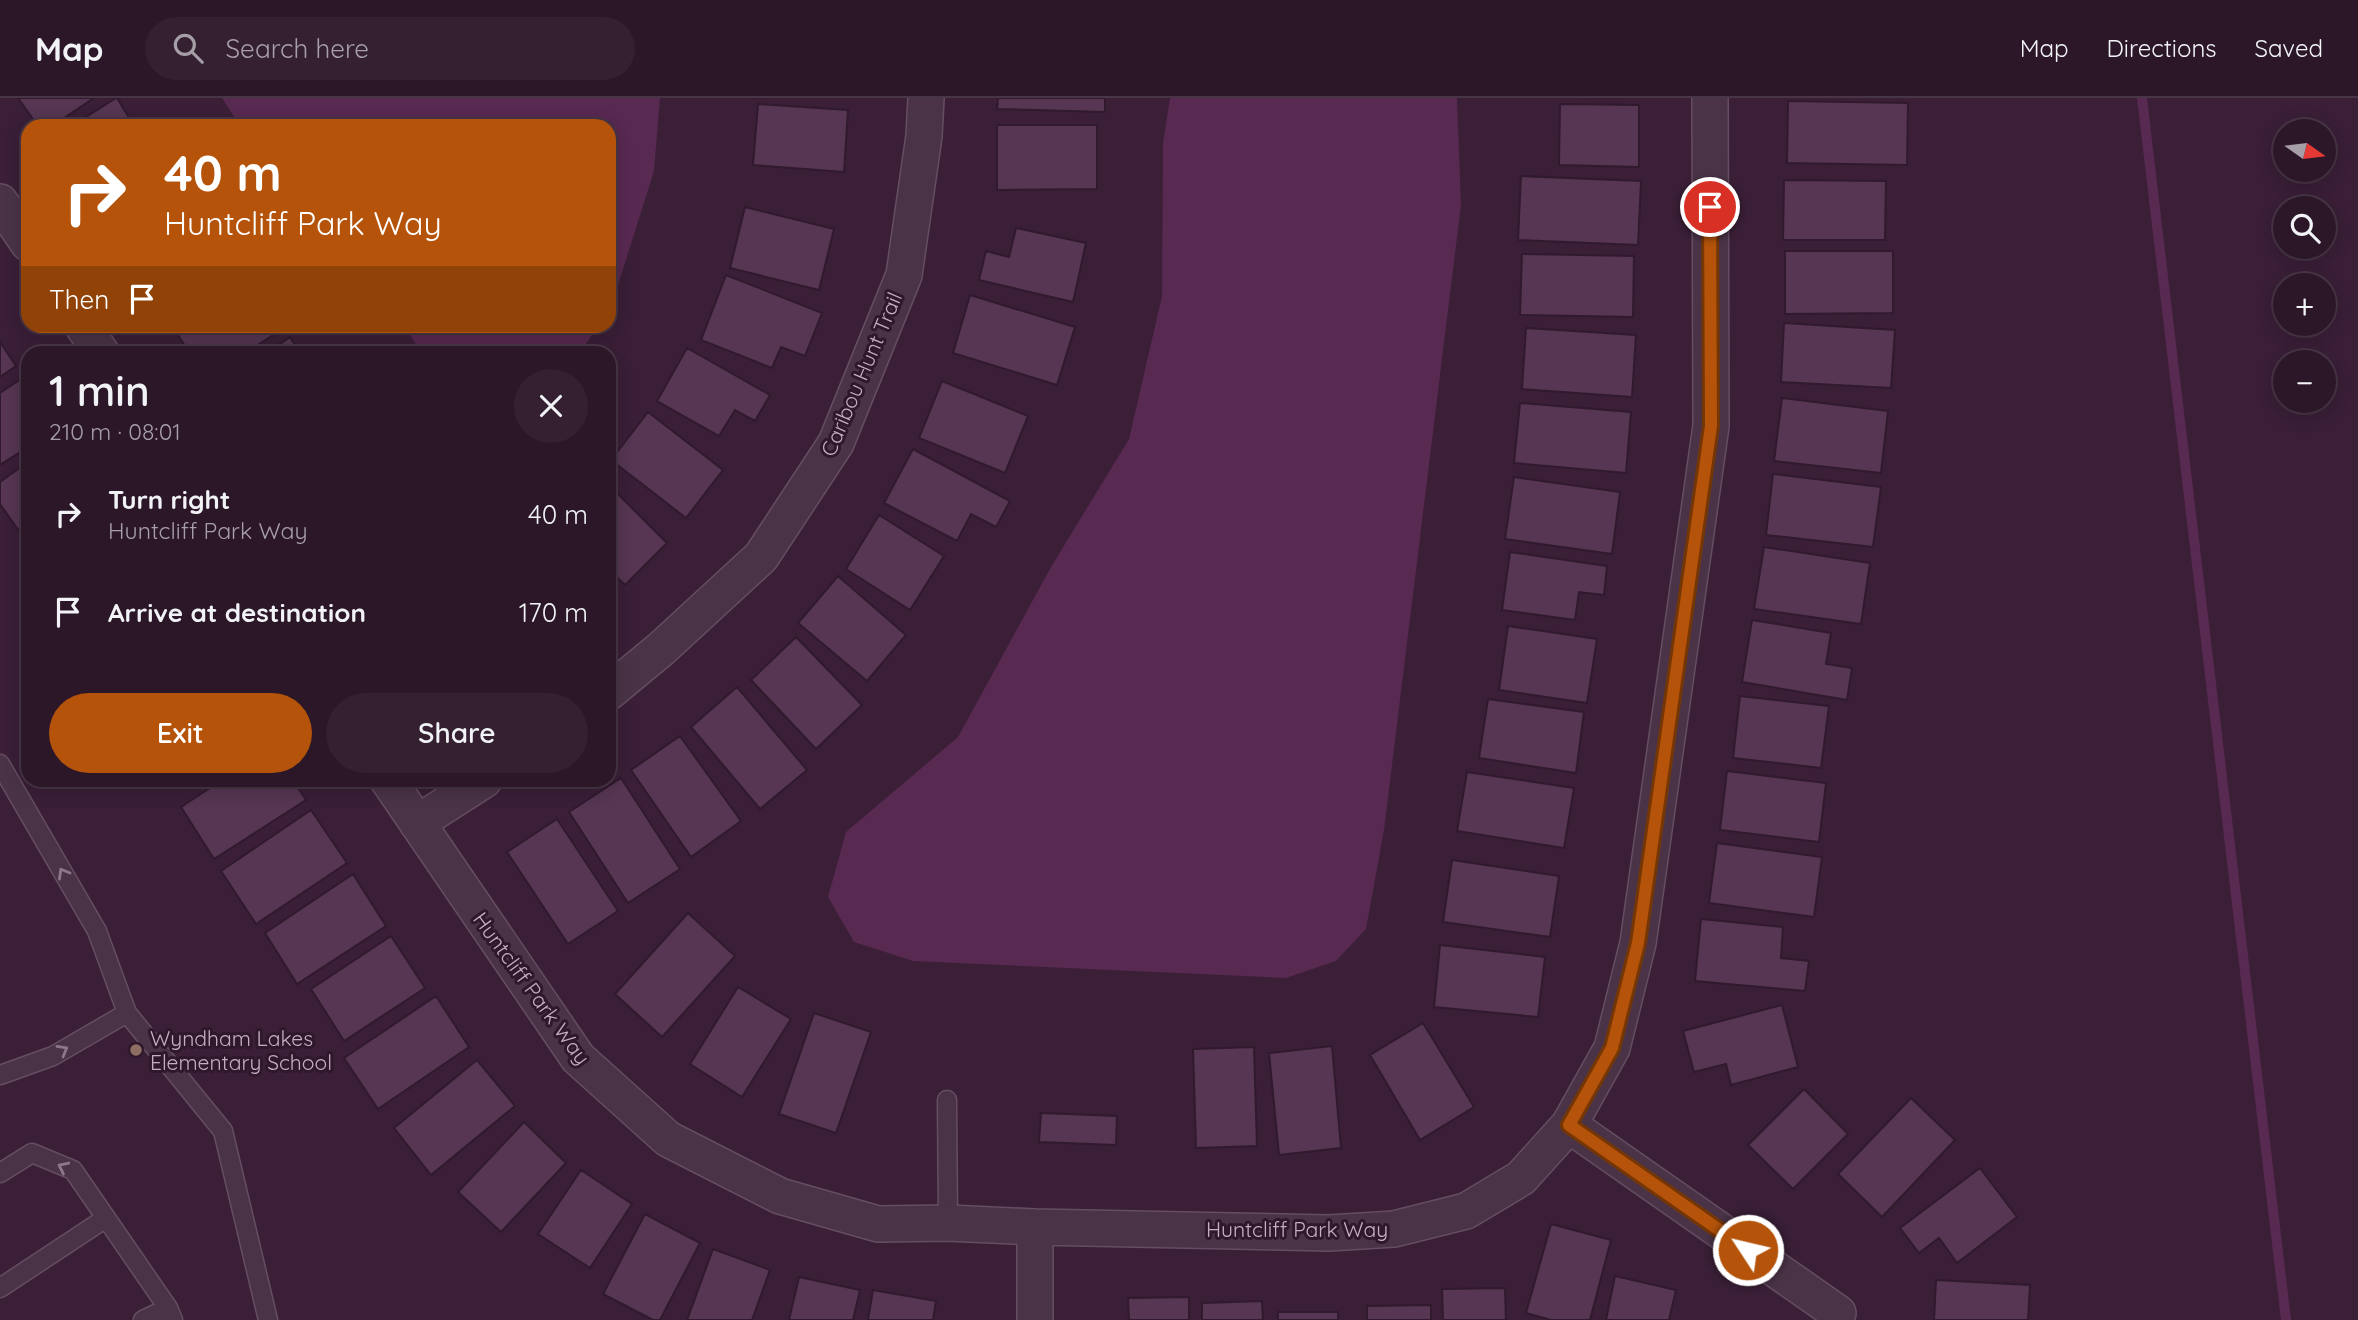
<!DOCTYPE html>
<meta charset="utf-8">
<style>
body{margin:0;font-family:Quicksand,sans-serif;background:#342031;color:#f1f3f6;height:100vh;display:flex;flex-direction:column;font-size:26px;white-space:nowrap}
*{box-sizing:border-box;margin:0}
p{font-size:23px;color:#a69fa8}
.icon{flex:none;width:38px;height:38px;fill:none;stroke:currentColor;stroke-width:2;stroke-linecap:round;stroke-linejoin:round}
.map{position:relative;flex:1;overflow:hidden}
.drawer{position:absolute;left:21px;top:248px;width:595px;height:441px;display:flex;flex-direction:column;background:#2c1729;border-radius:21px;box-shadow:0 4px 18px #0003,0 0 0 2px #483646}
.drawer>*{flex:none}
.banner{position:absolute;left:21px;top:21px;width:595px;height:214px;border-radius:21px;box-shadow:0 4px 18px #0003,0 0 0 2px #483646;background:#b45309;color:#fff;overflow:hidden}
.needle{width:46px;rotate:104deg}
.tools{position:absolute;left:2273px;top:21px;display:grid;gap:14px}
.tools a{display:grid;place-items:center;width:63px;height:63px;border-radius:50%;background:#2c1729;box-shadow:0 4px 18px #0003,0 0 0 2px #483646;font-size:35px}
.pin{position:absolute;display:grid;place-items:center;width:60px;height:60px;color:#fff;margin:-30px;border:4px solid #fff;border-radius:50%;box-shadow:0 2px 7px #0007}
.me{position:absolute;width:77px;margin:-38px;rotate:305deg;stroke-linejoin:round;filter:drop-shadow(0 0 5px #0008)}
.turn{display:flex;align-items:center;gap:24px;height:147px;padding:0 28px;font-size:32px}
.turn .icon{width:91px;height:91px;stroke-width:2.5}
.turn b{display:block;font-size:49px;line-height:60px}
.then{display:flex;align-items:center;height:66px;padding:0 28px;background:#0003;gap:14px;font-size:26px}
.round{display:grid;place-items:center;flex:none;width:74px;height:74px;border-radius:37px;background:#342031}
.head{display:flex;align-items:center;justify-content:space-between;height:119px;padding:0 28px}
h1{font-size:42px;font-weight:600;line-height:52px}
.action{display:flex;gap:14px;margin-top:auto;padding:14px 28px}
.action a{flex:1;height:80px;border-radius:42px;background:#b45309;color:#fff;font-size:28px;font-weight:600;line-height:80px;text-align:center}
.action a+a{background:#342031;color:#f1f3f6}
ul{padding:0;list-style:none}
li{display:flex;align-items:center;gap:21px;height:98px;padding:0 28px}
li div{flex:1}
li b{display:block;font-size:26px}
li em{font-style:normal}
header{display:flex;align-items:center;gap:42px;box-sizing:border-box;height:98px;padding:0 35px;background:#2c1729;border-bottom:2px solid #483646}
header strong{font-size:33px}
nav{display:flex;gap:38px;margin-inline-start:auto;font-size:24px}
.search{width:490px;height:63px;background:#342031;display:flex;align-items:center;gap:18px;box-sizing:border-box;padding:0 24px;border-radius:38px;color:#a69fa8;font-size:26px}
.map>svg:first-child{display:block}
</style>
<header>
<strong>Map</strong>
<div class="search"><svg class="icon" aria-label="search" viewBox="0 0 24 24"><circle cx="10" cy="10" r="6"/><path d="M15 15l6 6"/></svg>Search here</div>
<nav><a>Map</a><a>Directions</a><a>Saved</a></nav>
</header>
<div class="map">
<svg width="2358" height="1222" viewBox="0 0 2358 1222">
<rect width="100%" height="100%" fill="#3a1f37"/>
<!-- water -->
<path fill="#582951" d="M222,0H660L654,73L612,206L609,210V28H240Z
M1170,0H1457L1461,107L1384,732L1366,831L1336,863L1286,880L913,863L854,844L828,799L846,734L958,639L1051,469L1129,341L1162,198L1163,45Z
M405,228H598L579,256L421,255Z"/>
<g fill="none" stroke-linecap="round" stroke-linejoin="round">
<!-- stream -->
<path stroke="#582951" stroke-width="10" d="M2142,0L2286,1222"/>
</g>
<!-- building -->
<path fill="#563652" stroke="#311a2e" stroke-width="2" d="M18,0H94L52,28H38Z
M117,0L134,28H72L116,0Z
M998,0H1105V14L997,11Z
M1788,3L1908,5L1907,67L1787,65Z
M758,6L848,12L844,74L753,67Z
M1560,6L1639,7V69L1559,67Z
M997,27H1097V91L997,92Z
M1521,78L1641,83L1638,147L1518,142Z
M1784,82L1886,83L1885,142H1783Z
M745,109L834,131L819,192L730,170Z
M1016,130L1086,145L1073,204L979,182L986,153L1009,159Z
M1785,153H1893V215L1785,216Z
M1522,156L1634,158L1633,219L1520,217Z
M726,177L822,215L805,258L781,249L772,270L701,242Z
M970,197L1075,229L1057,287L953,255Z
M1784,225L1895,232L1891,290L1781,284Z
M176,228H287L244,256H190L173,229Z
M1526,230L1636,237L1632,299L1522,291Z
M290,239L301,256H266Z
M0,244L16,268L0,279Z
M687,250L770,297L755,323L735,312L719,338L657,303Z
M24,279L28,286V349L0,367V295Z
M942,283L1028,318L1005,375L919,340Z
M1782,300L1888,313L1881,375L1774,363Z
M1520,305L1631,314L1626,375L1514,365Z
M648,314L723,372L686,420L611,362Z
M913,351L1010,403L996,429L971,416L957,443L884,405Z
M28,364V442L26,443L0,406V384Z
M1773,376L1881,389L1873,449L1766,437Z
M1514,379L1620,394L1612,456L1505,441Z
M609,387L667,445L625,487L609,472Z
M879,417L944,458L910,512L846,471Z
M1764,449L1870,465L1861,526L1754,511Z
M1510,454L1607,468L1604,497L1579,494L1575,522L1502,512Z
M838,478L906,537L867,583L798,525Z
M1752,522L1831,535L1826,566L1852,570L1847,602L1742,584Z
M1508,528L1597,541L1587,605L1499,592Z
M796,539L862,607L816,651L751,582Z
M737,589L807,672L760,711L691,629Z
M1740,598L1829,608L1821,670L1733,660Z
M1488,601L1584,614L1576,675L1479,660Z
M680,638L741,723L691,759L631,672Z
M1727,673L1826,685L1819,744L1720,732Z
M1467,674L1574,690L1564,750L1457,733Z
M621,680L680,771L628,805L569,714Z
M222,682H293L306,702L214,761L181,709Z
M311,712L347,765L256,826L221,773Z
M557,721L618,813L568,846L507,754Z
M1717,745L1822,759L1814,819L1709,805Z
M1452,762L1559,778L1550,839L1443,824Z
M353,776L386,828L297,886L265,835Z
M688,815L735,858L662,939L615,896Z
M1701,821L1783,829L1781,860L1809,863L1805,893L1695,883Z
M391,838L425,890L344,943L311,891Z
M1440,847L1545,859L1538,919L1434,909Z
M738,889L791,921L742,999L690,966Z
M436,898L469,949L378,1011L344,960Z
M1782,907L1798,969L1731,987L1726,966L1694,974L1683,933Z
M814,915L871,934L836,1035L779,1016Z
M1423,925L1474,1009L1420,1042L1370,957Z
M1332,948L1341,1050L1279,1057L1269,955Z
M1254,949L1257,1048L1196,1050L1193,951Z
M477,962L515,1008L431,1077L394,1030Z
M1804,991L1848,1036L1793,1091L1748,1047Z
M1911,1000L1955,1042L1882,1119L1838,1076Z
M1041,1015L1117,1018L1116,1047L1039,1044Z
M524,1024L566,1065L501,1134L458,1094Z
M1980,1070L2017,1119L1957,1165L1939,1140L1919,1155L1900,1130Z
M581,1072L632,1106L590,1170L538,1136Z
M645,1116L700,1145L660,1222H653L603,1196Z
M1551,1126L1611,1142L1590,1222H1551L1526,1215Z
M713,1151L770,1172L752,1222H687Z
M1615,1178L1676,1192L1669,1222H1606Z
M799,1179L860,1192L853,1222H789Z
M1936,1182L2030,1187L2028,1222H1934Z
M1505,1190L1506,1222H1443L1442,1191Z
M873,1192L936,1203L933,1222H868Z
M1189,1199V1222H1129L1128,1200Z
M1262,1203L1263,1222H1202V1205Z
M1431,1207V1222H1367V1208Z
M1278,1214H1338V1222H1278Z"/>
<g fill="none" stroke-linecap="round" stroke-linejoin="round">
<!-- service casing -->
<g stroke="#654d62" stroke-width="21">
<path id="service" d="M0,666L97,833L127,915L53,958L0,977
M127,915L223,1033L268,1222
M947,1002L948,1125
M0,1075L32,1055L73,1072L168,1210L173,1222
M0,1190L106,1120
M143,1222L168,1210"/>
</g>
<!-- minor casing -->
<g stroke="#654d62" stroke-width="38">
<path id="minor" d="M0,104L28,145
M83,228L102,256
M609,594L661,551L761,459L836,345L904,177L924,38L926,0
M388,682L578,960L668,1041L780,1098L878,1126L948,1125L1035,1129L1329,1135L1394,1131L1466,1113L1521,1080L1569,1027L1612,950L1638,845L1711,328L1710,0
M417,725L484,682
M1569,1027L1838,1215
M1035,1129V1222"/>
</g>
<!-- service -->
<use href="#service" stroke="#4a3347" stroke-width="18"/>
<!-- minor -->
<use href="#minor" stroke="#4a3347" stroke-width="35"/>
</g>
<!-- one-way arrows -->
<defs><path id="oneway-chevron" d="M-2-3.5L2.5 0L-2 3.5" fill="none" stroke-width="1.6" stroke-linecap="round" stroke-linejoin="round" transform="scale(1.75)"/></defs>
<g stroke="#8f768b">
<use href="#oneway-chevron" transform="translate(63 775) rotate(-120)"/>
<use href="#oneway-chevron" transform="translate(63 952) rotate(-30)"/>
<use href="#oneway-chevron" transform="translate(63 1069) rotate(-154)"/>
</g>
<g fill="none" stroke-linecap="round" stroke-linejoin="round">
<!-- route casing -->
<g stroke="#753606" stroke-width="18">
<path id="route" d="M1710,109L1711,328L1638,845L1612,950L1569,1027L1748,1152"/>
</g>
<!-- route -->
<use href="#route" stroke="#b45309" stroke-width="12"/>
</g>
<!-- markers -->
<circle fill="#8d6e63" stroke="#2f182c" stroke-width="2.5" cx="136" cy="952" r="7"/>
<g text-anchor="middle" dominant-baseline="central" stroke-width="6" stroke-linejoin="round" paint-order="stroke">
<!-- street labels -->
<g font-size="21" fill="#c7adc3" stroke="#2f182c">
<text transform="translate(861 276) rotate(-67)">Caribou Hunt Trail</text>
<text transform="translate(532 890) rotate(54)">Huntcliff Park Way</text>
<text x="1297" y="1131">Huntcliff Park Way</text>
</g>
<!-- poi labels -->
<g font-size="21" fill="#c7adc3" stroke="#2f182c" text-anchor="start">
<text x="150" y="940">Wyndham Lakes<tspan x="150" dy="24">Elementary School</tspan></text>
</g>
</g>
</svg>
<div class="tools">
<a><svg class="needle" viewBox="-14 -14 28 28"><path d="M0-13l5 13h-10z" fill="#e53935"/><path d="M0 13l5-13h-10z" fill="#a69fa8"/></svg></a>
<a><svg class="icon" aria-label="search" viewBox="0 0 24 24"><circle cx="10" cy="10" r="6"/><path d="M15 15l6 6"/></svg></a>
<a>+</a>
<a>−</a>
</div>
<div class="pin" style="left:1710px;top:109px;background:#d93025"><svg class="icon" aria-label="arrive" viewBox="0 0 24 24"><path d="M6 21V4h12l-3 4 3 4H6"/></svg></div>
<svg class="me" style="left:1748px;top:1152px" viewBox="-20 -20 40 40"><circle r="17" fill="#b45309" stroke="#fff" stroke-width="3"/><path d="M0-11L8 9 0 5-8 9z" fill="#fff"/></svg>
<div class="banner">
<div class="turn"><svg class="icon" aria-label="right" viewBox="0 0 24 24"><path d="M7 20v-9h11M14 6l5 5-5 5"/></svg><div><b>40 m</b>Huntcliff Park Way</div></div>
<div class="then">Then<svg class="icon" aria-label="arrive" viewBox="0 0 24 24"><path d="M6 21V4h12l-3 4 3 4H6"/></svg></div>
</div>
<section class="drawer">
<div class="head"><div><h1>1 min</h1><p>210 m · 08:01</p></div><a class="round"><svg class="icon" aria-label="close" viewBox="0 0 24 24"><path d="M6 6l12 12M18 6L6 18"/></svg></a></div>
<ul>
<li><svg class="icon" aria-label="right" viewBox="0 0 24 24"><path d="M7 20v-9h11M14 6l5 5-5 5"/></svg><div><b>Turn right</b><p>Huntcliff Park Way</p></div><em>40 m</em></li>
<li><svg class="icon" aria-label="arrive" viewBox="0 0 24 24"><path d="M6 21V4h12l-3 4 3 4H6"/></svg><div><b>Arrive at destination</b></div><em>170 m</em></li>
</ul>
<div class="action"><a>Exit</a><a>Share</a></div>
</section>
</div>
